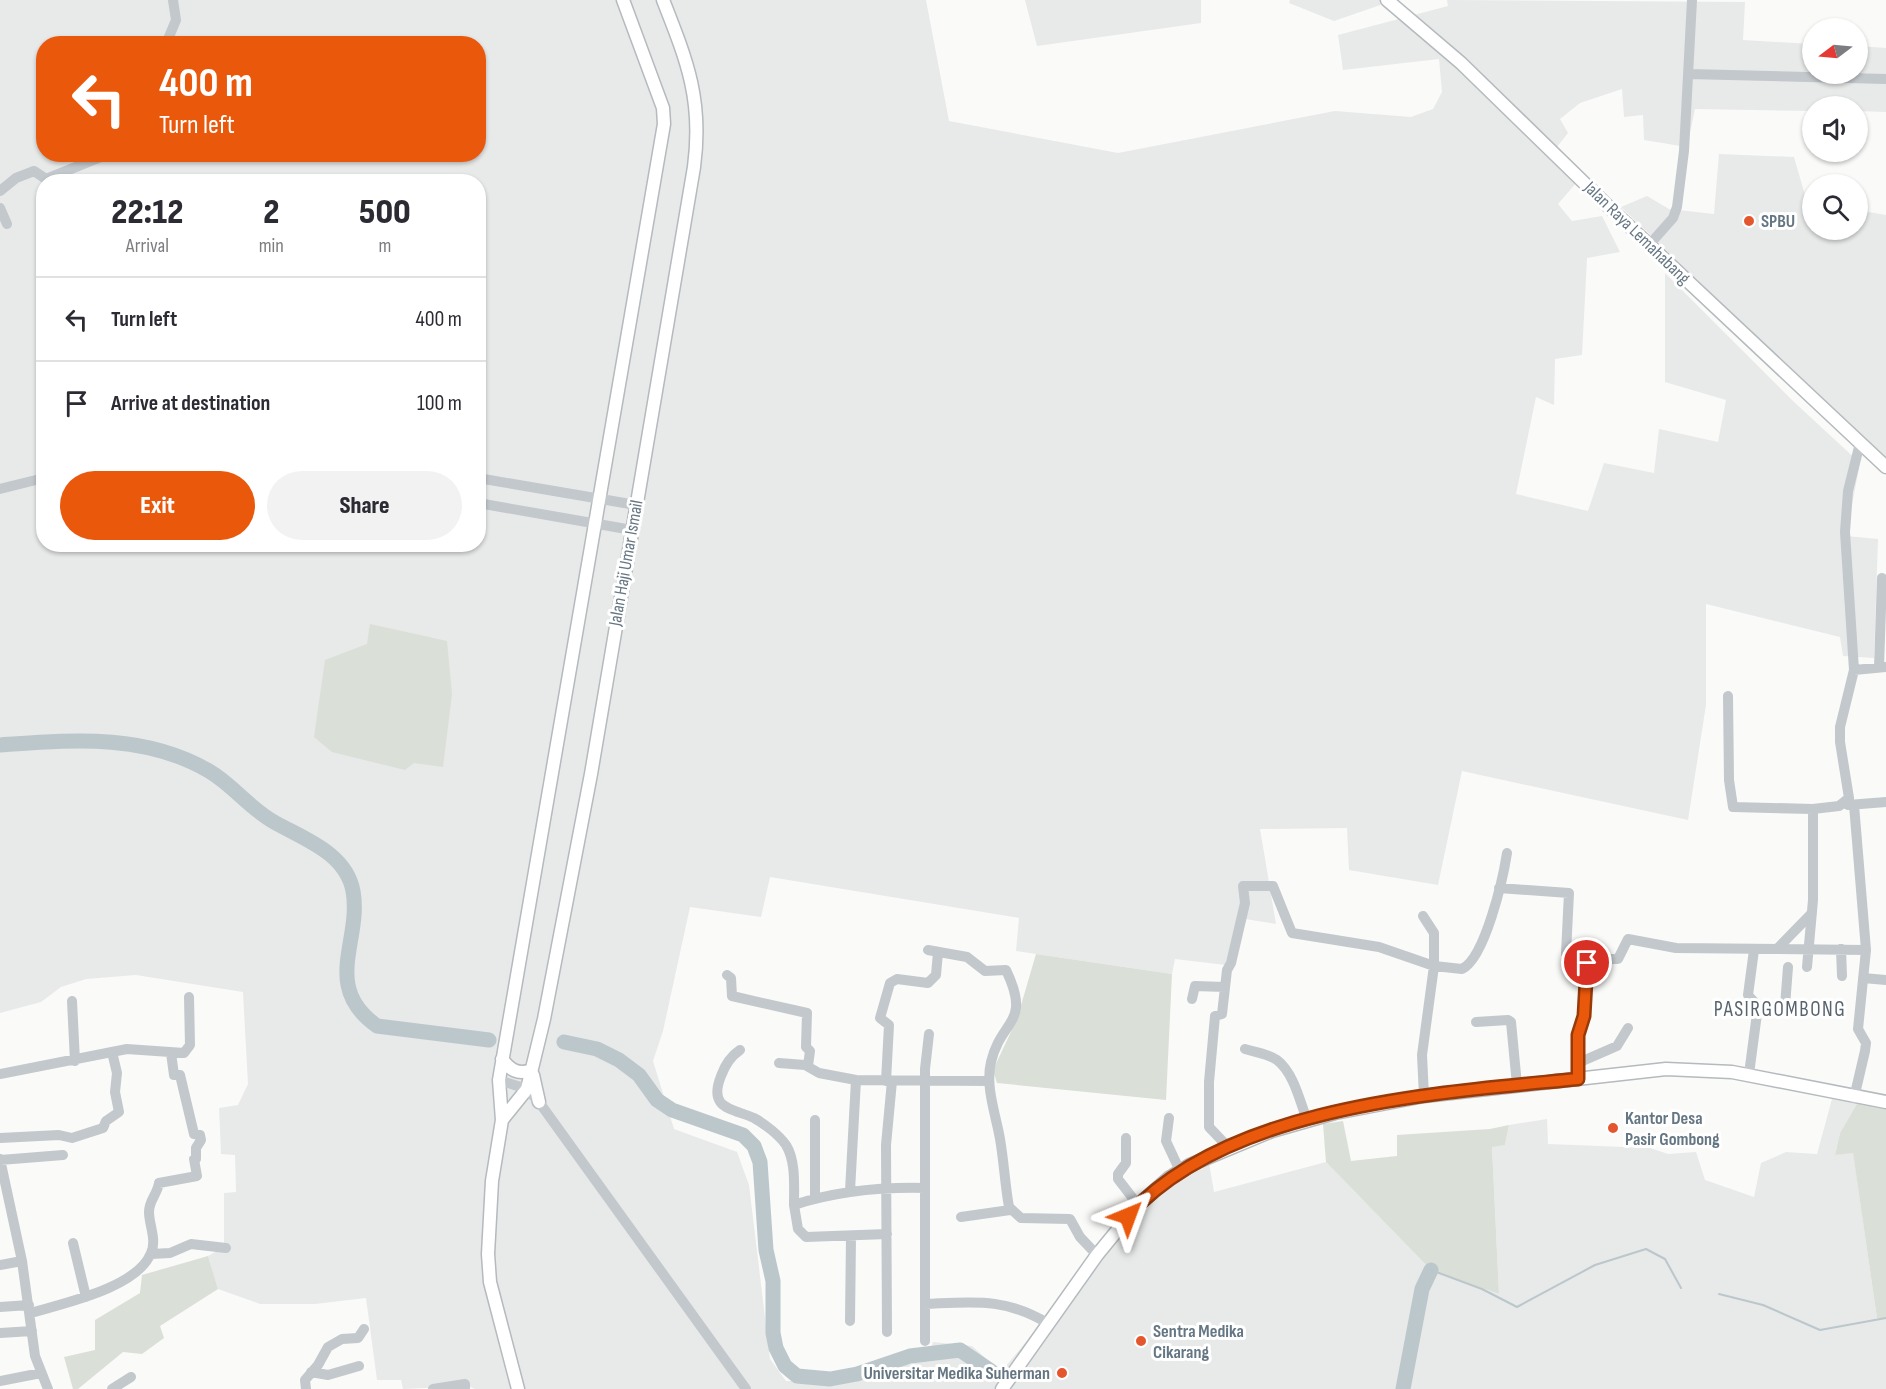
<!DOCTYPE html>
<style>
body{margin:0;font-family:"Sofia Sans Condensed",sans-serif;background:#f2f2f3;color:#2b2b33;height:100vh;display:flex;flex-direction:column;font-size:22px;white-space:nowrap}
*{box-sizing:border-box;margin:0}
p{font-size:20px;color:#7c7c81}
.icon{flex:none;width:33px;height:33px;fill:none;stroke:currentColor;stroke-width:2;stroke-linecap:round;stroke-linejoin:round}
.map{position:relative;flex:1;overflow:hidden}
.details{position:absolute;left:36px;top:174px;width:450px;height:378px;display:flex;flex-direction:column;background:#fff;border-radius:24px;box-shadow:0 2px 4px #0004}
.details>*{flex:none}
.hud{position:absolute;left:36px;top:36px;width:450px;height:126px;border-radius:24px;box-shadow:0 2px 4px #0004;background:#ea580c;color:#fff;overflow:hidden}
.needle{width:39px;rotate:254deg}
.tools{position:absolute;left:1802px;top:18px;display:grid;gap:12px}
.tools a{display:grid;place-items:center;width:66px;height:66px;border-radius:50%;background:#fff;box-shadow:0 2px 4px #0004;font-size:30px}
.pin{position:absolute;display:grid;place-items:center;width:51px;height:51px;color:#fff;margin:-26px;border:3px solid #fff;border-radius:50%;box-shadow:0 2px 6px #0007}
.me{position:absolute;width:66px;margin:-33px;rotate:44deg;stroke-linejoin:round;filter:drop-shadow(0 0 4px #0008)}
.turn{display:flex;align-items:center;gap:21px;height:126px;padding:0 24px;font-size:27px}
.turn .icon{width:78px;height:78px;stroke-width:2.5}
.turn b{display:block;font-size:42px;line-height:51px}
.eta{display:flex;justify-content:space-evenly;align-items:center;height:102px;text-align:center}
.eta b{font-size:36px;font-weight:800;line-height:42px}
.cta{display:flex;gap:12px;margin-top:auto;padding:12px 24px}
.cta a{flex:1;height:69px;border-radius:36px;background:#ea580c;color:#fff;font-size:24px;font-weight:800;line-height:69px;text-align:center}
.cta a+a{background:#f2f2f3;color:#2b2b33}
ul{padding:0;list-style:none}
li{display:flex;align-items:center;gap:18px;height:84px;padding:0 24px;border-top:2px solid #e1e1e2}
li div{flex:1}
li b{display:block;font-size:22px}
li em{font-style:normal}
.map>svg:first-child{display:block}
</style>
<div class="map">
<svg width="1886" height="1389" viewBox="0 0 1886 1389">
<rect width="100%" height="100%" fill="#fafaf8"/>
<!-- built -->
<path fill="#e8e9e9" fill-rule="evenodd" d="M0,0H926L949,121L1118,153L1335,111L1411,117L1433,109L1442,92L1439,59L1343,70L1338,35L1448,6L1447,0L1745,2L1743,40L1812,44V74H1857V46L1886,48V112L1857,111V106H1812V111L1695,109L1687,147L1644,140L1643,115L1624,117L1622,89L1580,103L1560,119L1568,133L1557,147L1584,174L1558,204L1572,221L1602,216L1620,252L1587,258L1582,355L1555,359L1554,405L1536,397L1516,494L1588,511L1604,463L1654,473L1659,429L1718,442L1726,400L1665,382V273L1793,401L1860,463L1846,536L1878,539L1874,658L1843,656L1840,637L1706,604V705L1688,820L1462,771L1438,885L1349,870L1347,828L1260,829L1276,924L1245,919L1234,966L1175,959L1172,974L1016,951L1019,918L770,877L761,917L690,907L663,1031L653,1061L674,1129L737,1152L749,1185L770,1359L786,1381H830L928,1360L933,1342L972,1346L1001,1372L1106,1246L1163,1187L1208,1157L1214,1192L1326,1162L1431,1270L1499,1294L1492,1146L1505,1145L1509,1125L1547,1119L1548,1144L1650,1148L1668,1154L1696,1152L1705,1180L1754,1197L1761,1163L1786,1152L1817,1154L1832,1099L1858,1102L1840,1133L1835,1155L1853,1152L1877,1318H1886V1389H475L468,1386L403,1389L401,1380H377L366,1298L315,1304H260L218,1289L208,1256L224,1247V1193L236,1192L235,1155L221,1154L219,1108L238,1105L248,1084L243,992L136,975L86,979L61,987L41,1002L0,1013ZM44,44H478V154H44ZM44,182H478V544H44Z
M1025,0H1201V23L1037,46Z
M1290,0H1395L1334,21L1289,3Z
M1719,154L1794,157L1807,202L1812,203V230H1857V210L1886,215V460L1621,207L1647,196L1669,209L1714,214Z"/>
<!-- green -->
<path fill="#dadfd7" d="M370,624L447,641L452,694L443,767L414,763L405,770L332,752L314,737L325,660L367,644Z
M1036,954L1172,974L1166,1100L997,1083L993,1070L1017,1019Z
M1858,1102L1886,1106V1318H1877L1853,1153L1835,1155L1840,1133Z
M1343,1121L1351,1161L1397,1156V1135L1490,1129L1509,1125L1505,1145L1492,1147L1499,1294L1431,1270L1326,1162L1323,1124Z
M208,1256L218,1289L160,1326L164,1338L142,1354L123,1352L78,1389H73L64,1357L95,1350V1320L140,1293L142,1275Z"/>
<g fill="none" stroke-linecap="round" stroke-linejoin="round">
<!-- stream -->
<path stroke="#bbc7cb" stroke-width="2" d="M1431,1270L1482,1289L1517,1307L1595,1265L1646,1249L1665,1259L1681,1288
M1719,1294L1763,1305L1820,1330L1886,1318"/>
<!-- river -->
<path stroke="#bbc7cb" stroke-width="15" d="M0,745C72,740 144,733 209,771C233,785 249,808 274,822C304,839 346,853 353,891C362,941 321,986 377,1026L489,1040
M564,1042L597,1049L619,1060L639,1075L657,1100L672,1110L743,1135L754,1146L760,1162L766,1250L773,1281V1333L776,1348L785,1366L797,1376L830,1379L857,1374L910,1356L960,1350L991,1371
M1403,1389L1422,1289L1431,1270"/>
<!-- major casing -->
<g stroke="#b5babe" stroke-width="15">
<path id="major" d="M1387,0L1461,63L1613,211L1886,467
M502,1059C510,1070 518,1075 531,1070
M533,1075L539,1102
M502,1120L527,1089L544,1019L591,774L694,167C703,100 687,61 663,0
M518,1389L490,1282L488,1254L492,1181L502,1120L499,1080L664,124L663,108L623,0
M1002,1389L1097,1255L1138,1205L1169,1178L1190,1165L1272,1131L1335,1113L1424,1096L1666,1069L1732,1072L1886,1102"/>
</g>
<!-- minor -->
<path stroke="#c3c8cc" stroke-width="10" d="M166,44L176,20L173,0
M1688,74L1886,79
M0,191L16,178L34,171L46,179L108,154
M0,208L7,224
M1649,245L1673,218L1677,207L1684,151L1692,0
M478,478L636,505
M0,489L44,478
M478,503L632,530
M1879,667L1882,578
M1854,670L1886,667
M1728,696L1729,780L1733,807L1813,809
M1848,805L1886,802
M1499,888L1569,893L1566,953L1582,957L1587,964
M1423,916L1434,933V966L1422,1055L1424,1096
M1777,949L1812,913
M1841,949L1842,976
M928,950L967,957L985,971L1006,970C1032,1024 1001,1019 991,1062C985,1087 996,1115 1000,1139C1004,1162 1005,1185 1009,1207L1021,1218L1070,1219L1080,1237L1097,1255
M1807,967L1813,900V809L1839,806L1849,798L1840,742V727L1854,670L1845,532L1848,491L1860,443
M727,975L731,978L732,996L807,1013L806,1047L810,1051L808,1066
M1863,978L1886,980
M1192,999L1195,986L1225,987
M72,1001L75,1061
M1758,1006H1785L1788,967
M1476,1022L1508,1020L1511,1022L1517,1085
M1245,1049C1255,1052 1269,1054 1277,1060C1294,1073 1300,1102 1307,1120
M740,1050C731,1056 725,1065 721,1076C708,1109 731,1108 754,1118C765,1124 779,1135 786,1145C796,1161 794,1186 794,1205
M779,1063L805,1065L819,1073L856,1080L989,1081
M1578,1063L1617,1046L1628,1028
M0,1074L127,1049L184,1053L190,1045L189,997
M1749,1074L1758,1006L1748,995L1754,950
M1578,1079C1577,1040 1585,1003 1587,964L1596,959H1618L1628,939L1676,948L1866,950L1854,805
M499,1080L527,1089L539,1102L746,1389
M886,1081L889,1025L880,1018L890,983L897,979L928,983L936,975L938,952
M1854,1098L1865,1051L1866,1043L1858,1029L1866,950
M1169,1118L1166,1141L1180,1171
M815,1120V1198
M0,1138L59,1135L72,1138L103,1128L106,1121L119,1112L115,1092L117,1073L112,1052
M1126,1138V1163L1118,1174V1179L1138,1205
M1228,1147L1209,1127V1082L1215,1016L1222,1014L1227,970L1231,963L1245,903L1243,886H1273L1292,933L1379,947L1434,966L1462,969C1485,958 1503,879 1507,853
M0,1159L22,1261L35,1356L48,1389
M0,1160L63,1155
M850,1191L856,1080
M961,1217L1010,1210
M887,1234L806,1237L798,1229L794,1205C837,1191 880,1187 925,1188
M73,1243L86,1297
M151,1254L170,1253L191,1244L226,1248
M0,1265L22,1261
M925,1304C973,1302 1005,1297 1049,1324
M0,1307L29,1305
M31,1313C64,1303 137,1288 151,1253C157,1240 149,1225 149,1212C149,1200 157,1195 159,1183L197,1176L194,1159H196V1148L201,1140L200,1135L194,1134L180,1075H174L171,1053
M850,1321L851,1237
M887,1332L886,1145L892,1081
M0,1333L32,1331
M925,1341V1069L929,1034
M311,1372L328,1375L359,1366
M0,1381L41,1373
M112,1389L131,1377
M306,1389L305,1380L318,1365L328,1347L342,1339L358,1338L364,1329
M433,1389L465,1384V1389"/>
<!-- major -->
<use href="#major" stroke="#fff" stroke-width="12"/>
</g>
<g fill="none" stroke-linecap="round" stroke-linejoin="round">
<!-- route casing -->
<g stroke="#983908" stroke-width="15">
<path id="route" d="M1128,1216C1228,1105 1438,1093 1578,1079V1035L1584,1016L1587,963"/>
</g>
<!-- route -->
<use href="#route" stroke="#ea580c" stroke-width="10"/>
</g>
<!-- markers -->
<g fill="#e4572e" stroke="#fff" stroke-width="2">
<circle cx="1749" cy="221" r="6"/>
<circle cx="1613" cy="1128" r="6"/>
<circle cx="1141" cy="1341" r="6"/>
<circle cx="1062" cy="1373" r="6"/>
</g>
<g text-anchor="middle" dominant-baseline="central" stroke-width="6" stroke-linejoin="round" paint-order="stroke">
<!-- poi labels -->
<g font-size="18" font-weight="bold" fill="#657683" stroke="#fff" text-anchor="start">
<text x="1761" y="221">SPBU</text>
<text x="1625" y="1118">Kantor Desa<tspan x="1625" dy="21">Pasir Gombong</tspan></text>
<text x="1153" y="1331">Sentra Medika<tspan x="1153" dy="21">Cikarang</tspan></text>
<text x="1050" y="1373" text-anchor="end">Universitar Medika Suherman</text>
</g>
<!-- street labels -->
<g font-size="18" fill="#657683" stroke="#fff">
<text transform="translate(1637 233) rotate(44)">Jalan Raya Lemahabang</text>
<text transform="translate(626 563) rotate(-80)">Jalan Haji Umar Ismail</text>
</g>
<!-- quarter labels -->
<g font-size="21" letter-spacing="1.5" fill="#57646e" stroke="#fff">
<text x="1780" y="1009">PASIRGOMBONG</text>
</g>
</g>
</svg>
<div class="tools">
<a><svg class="needle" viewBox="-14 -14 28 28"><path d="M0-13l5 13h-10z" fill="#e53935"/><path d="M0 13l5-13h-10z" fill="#7c7c81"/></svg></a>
<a><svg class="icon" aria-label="sound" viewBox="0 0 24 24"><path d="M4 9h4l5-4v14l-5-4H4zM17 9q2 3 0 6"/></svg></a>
<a><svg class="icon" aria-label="search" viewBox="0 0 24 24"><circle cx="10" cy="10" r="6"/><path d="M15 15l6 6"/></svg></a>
</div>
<div class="pin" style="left:1587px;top:963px;background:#d93025"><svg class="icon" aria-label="arrive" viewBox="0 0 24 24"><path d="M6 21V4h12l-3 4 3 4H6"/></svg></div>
<svg class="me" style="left:1128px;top:1216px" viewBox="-20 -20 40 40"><path d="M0-17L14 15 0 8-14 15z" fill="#ea580c" stroke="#fff" stroke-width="4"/></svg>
<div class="hud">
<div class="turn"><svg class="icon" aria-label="left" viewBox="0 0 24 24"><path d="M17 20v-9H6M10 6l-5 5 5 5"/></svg><div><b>400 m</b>Turn left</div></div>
</div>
<section class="details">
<div class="eta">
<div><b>22:12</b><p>Arrival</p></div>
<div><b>2</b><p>min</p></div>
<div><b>500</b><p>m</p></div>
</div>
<ul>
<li><svg class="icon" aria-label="left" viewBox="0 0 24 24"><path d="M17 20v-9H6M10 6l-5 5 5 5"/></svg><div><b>Turn left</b></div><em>400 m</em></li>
<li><svg class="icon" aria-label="arrive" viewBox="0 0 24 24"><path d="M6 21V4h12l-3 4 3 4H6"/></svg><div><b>Arrive at destination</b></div><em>100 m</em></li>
</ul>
<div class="cta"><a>Exit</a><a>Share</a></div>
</section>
</div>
